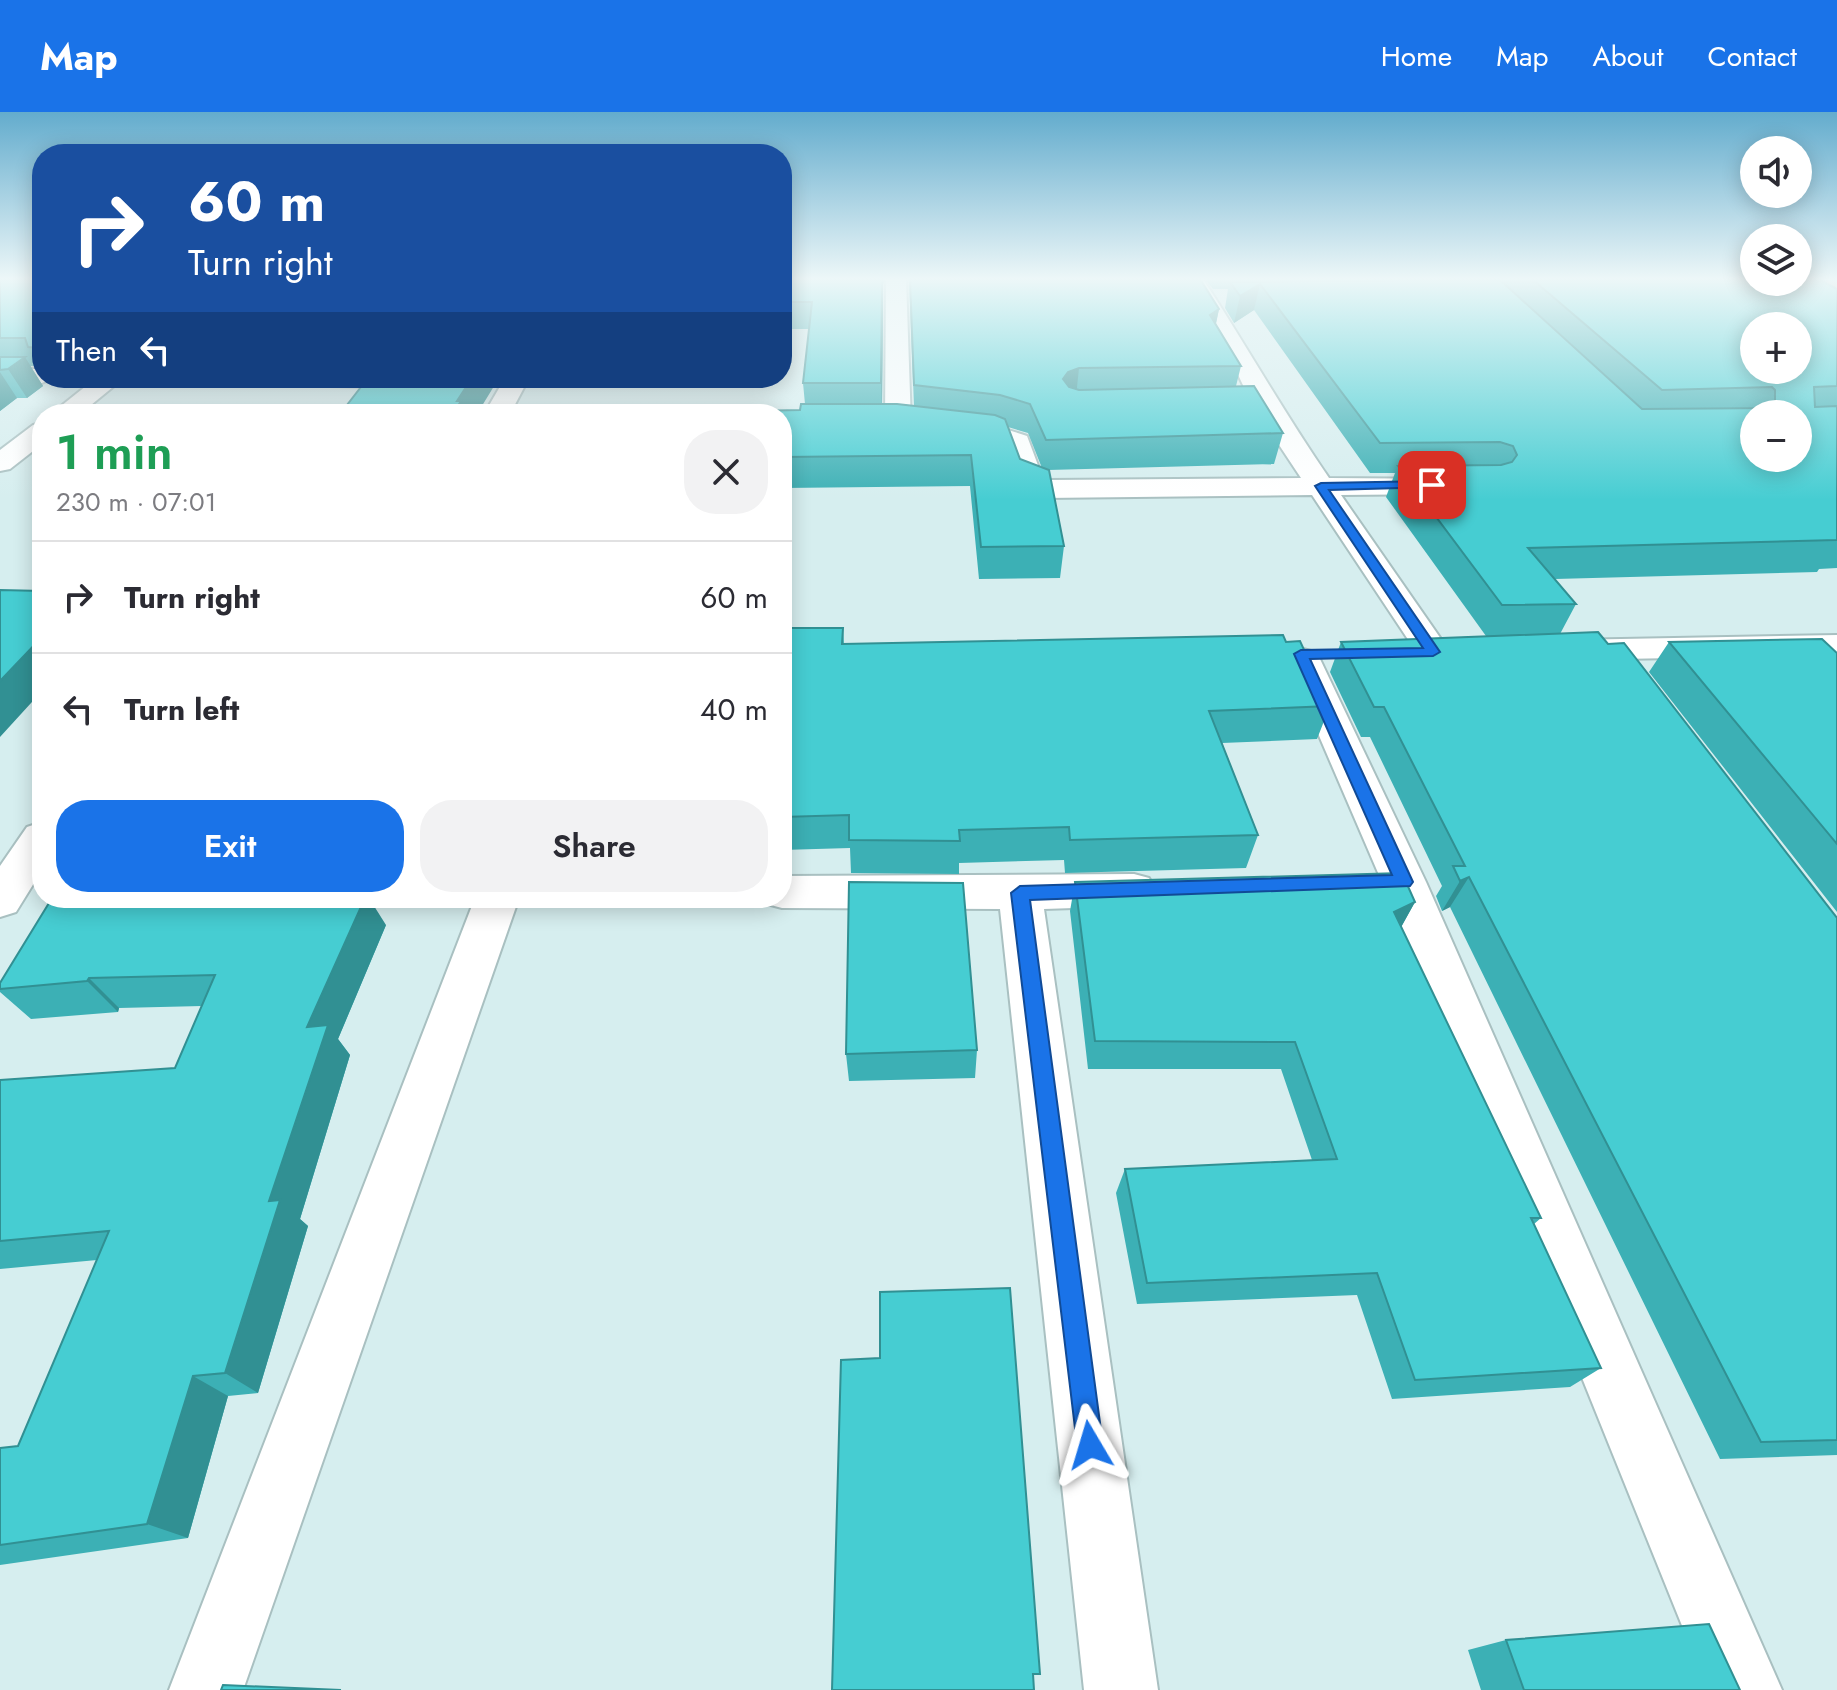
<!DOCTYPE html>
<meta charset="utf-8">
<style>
body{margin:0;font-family:Jost,sans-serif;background:#f2f2f3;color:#2b2b33;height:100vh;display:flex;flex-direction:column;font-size:30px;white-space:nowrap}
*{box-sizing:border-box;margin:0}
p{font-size:26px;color:#7c7c81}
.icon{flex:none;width:44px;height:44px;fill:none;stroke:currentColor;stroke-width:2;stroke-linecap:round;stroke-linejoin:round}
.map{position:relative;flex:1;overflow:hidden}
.side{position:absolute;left:32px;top:292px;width:760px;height:504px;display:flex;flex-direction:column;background:#fff;border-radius:32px;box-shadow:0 4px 20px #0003}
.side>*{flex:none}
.banner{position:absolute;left:32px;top:32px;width:760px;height:244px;border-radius:32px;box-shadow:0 4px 20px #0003;background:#1a4fa0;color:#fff;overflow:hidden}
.buttons{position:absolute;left:1740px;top:24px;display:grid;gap:16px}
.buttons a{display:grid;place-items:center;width:72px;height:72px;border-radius:50%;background:#fff;box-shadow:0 4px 20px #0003;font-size:40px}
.pin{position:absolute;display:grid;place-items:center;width:68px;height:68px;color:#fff;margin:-34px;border-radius:16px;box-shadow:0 4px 12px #0006}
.me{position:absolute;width:88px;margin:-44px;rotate:353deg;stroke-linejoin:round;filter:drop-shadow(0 0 6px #0008)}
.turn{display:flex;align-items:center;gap:28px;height:168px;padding:0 24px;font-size:36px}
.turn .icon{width:104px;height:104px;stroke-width:2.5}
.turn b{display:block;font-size:56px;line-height:68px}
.then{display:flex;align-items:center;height:76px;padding:0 24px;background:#0003;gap:16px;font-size:30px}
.round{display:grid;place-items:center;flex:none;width:84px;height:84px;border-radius:32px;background:#f2f2f3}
.head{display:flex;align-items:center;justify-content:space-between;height:136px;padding:0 24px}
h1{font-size:48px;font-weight:600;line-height:60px;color:#1e9e55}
.primary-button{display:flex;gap:16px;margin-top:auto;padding:16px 24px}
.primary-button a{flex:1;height:92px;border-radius:32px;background:#1a73e8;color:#fff;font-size:32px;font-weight:600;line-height:92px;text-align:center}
.primary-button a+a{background:#f2f2f3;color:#2b2b33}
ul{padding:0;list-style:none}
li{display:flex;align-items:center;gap:24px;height:112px;padding:0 24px;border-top:2px solid #e1e1e2}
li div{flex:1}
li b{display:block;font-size:30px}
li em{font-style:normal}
header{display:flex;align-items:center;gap:48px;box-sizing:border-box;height:112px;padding:0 40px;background:#1a73e8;color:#fff}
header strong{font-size:38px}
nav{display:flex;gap:44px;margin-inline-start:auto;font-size:28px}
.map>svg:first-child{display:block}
</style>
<header>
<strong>Map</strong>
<nav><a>Home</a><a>Map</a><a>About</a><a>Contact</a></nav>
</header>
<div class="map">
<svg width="1837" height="1578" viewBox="0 0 1837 1578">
<rect width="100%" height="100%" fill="#d6eeef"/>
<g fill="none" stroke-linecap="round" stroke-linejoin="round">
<!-- minor casing -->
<g stroke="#a9c0c1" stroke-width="4">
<path id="minor" d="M886,167H906L911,311L907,317H889L885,311Z
M1182,167H1203C1246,233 1284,301 1329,366L1459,367L1463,373L1459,379L1449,382L1341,383L1450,540L1445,547L1433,550L1421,547L1312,383L1044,386L1019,375L1006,335L946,324L942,318L946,312C971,306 1003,316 1027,324L1042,364L1049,368L1301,366L1252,292L1230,246Z
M0,257H42V266H53L42,271H0Z
M96,266H124L80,302H51Z
M256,266H402L403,268L400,273L391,275L268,273L259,271Z
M505,266H529L510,302H484Z
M42,311V332L10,357L0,359V338L33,313Z
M1837,523V543L1568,548L1556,545L1551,538L1556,531L1568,528Z
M1303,537L1315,540L1320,547L1426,770L1782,1578H1708L1382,770L1286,547L1291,540Z
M42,710V758L16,800L0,805V754L27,715Z
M1134,762L1149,766L1156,778L1149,790L1134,794L1044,797L1158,1578H1084L1000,797L782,796L767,792L763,786H782V764Z
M475,786H519L243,1578H169Z"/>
</g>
<!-- major casing -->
<g stroke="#c9cbcb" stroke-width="4">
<path id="major" d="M1798,167L1837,169V181L1789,170H1798Z"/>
</g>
<!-- minor -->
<use href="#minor" fill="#fff" fill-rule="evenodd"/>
<!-- major -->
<use href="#major" fill="#d5aa9b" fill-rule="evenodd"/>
</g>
<!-- wall -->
<path fill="#3cb0b5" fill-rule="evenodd" d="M0,167H42V258L39,254H30L43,274L27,286H17L0,299Z
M782,167H885L883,173L882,292L914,294L909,167H1200L1219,197L1216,212L1241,254L1236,274L1283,321L1274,352L1048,358L1064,434L1060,466L979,467L970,374L782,376V302L650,301L800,298L805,292L803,271L809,217H782ZM1008,315L1028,321L1042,356L1020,347Z
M1205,167H1754L1837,177V456L1819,457L1817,460L1555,467L1576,492L1560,522L1837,806V1343L1720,1347L1450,795L1442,799L1436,784L1442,774L1370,625H1361L1330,560L1341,530L1486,524L1386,385L1395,361H1370L1254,198L1234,211L1225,196L1228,177H1213Z
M782,516H843L844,532L1286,530L1330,594L1317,627L1222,631L1258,723L1246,756L1065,761L1064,748L959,751V762L851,761L850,736L782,738Z
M1669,530L1837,541V800L1649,560Z
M1075,770L1415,790L1401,815L1541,1106L1534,1112L1601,1256L1570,1275L1392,1287L1357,1183L1137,1192L1116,1081L1125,1057L1312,1048L1281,957H1088L1070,799Z
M386,813L338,927L350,943L300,1107L308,1114L258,1281L228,1284L188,1426L0,1453V1336L18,1334L97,1148L0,1157V968L175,956L202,894L119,896L118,900L31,907L0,880V871Z
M977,938L975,966L849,969L846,942Z
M1506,1528L1740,1578H1481L1468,1538Z"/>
<!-- shaded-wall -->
<path fill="#319093" d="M882,167L883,192L882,300L881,271Z
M1260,172L1254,198L1234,211L1240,184Z
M1219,197L1213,224L1210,203Z
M25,245L43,274L27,286L8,257Z
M1079,256L1076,285L1063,267L1068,260Z
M0,260L17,286L0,299Z
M472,266H499L477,302H453L457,289Z
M42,525V579L0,625V569Z
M1469,765L1450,795L1442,799L1460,769Z
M365,786H369L386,813L338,927L350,943L300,1107L308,1114L258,1281L225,1261L269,1089L307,915Z
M1415,790L1399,819L1394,800Z
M89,866L119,896L118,900L87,869Z
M193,1264L228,1284L188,1426L147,1412Z"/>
<!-- building -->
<path fill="#46cdd2" stroke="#319093" stroke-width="2" fill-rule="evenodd" d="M0,167H42V233L38,236L28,235L25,226H0Z
M882,167L881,271H803L812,190H782V168Z
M910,167H1200L1219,197L1210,203L1241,254L1079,256L1068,260L1063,267L1069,275L1079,278L1254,274L1283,321L1046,328L1030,292L1000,283L914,273Z
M1499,167L1642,297L1772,296L1775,293V278L1772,275L1662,278L1532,167H1754V170H1798V167H1811L1822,169L1837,177V274L1814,275L1815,295L1837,294V428L1528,436L1576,492L1502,493L1398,354L1501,353L1512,350L1517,343L1513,334L1500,330L1380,331L1260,172L1240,184L1230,170ZM1754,214H1798V258H1754ZM1754,302H1798V346H1754Z
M0,245H25L8,257L0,258Z
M368,266H472L457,289H461L453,302H340Z
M801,292H897L995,303L1005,307L1020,347L1049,358L1064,434L981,435L971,343L782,345V302H479L649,297L648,301L800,298Z
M0,478L42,479V525L0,569Z
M782,516H843L842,532L1283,523L1286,530L1300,529L1330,594L1209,599L1258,723L1070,728L1069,715L959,718L960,729L849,728V703L782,705Z
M1598,520L1608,532L1624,531L1837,806V1328L1761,1330L1469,765L1460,769L1453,754H1465L1384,595H1374L1341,530Z
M1822,527L1837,541V732L1669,530Z
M1402,761L1415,790L1394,800L1541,1106H1531L1601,1256L1415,1268L1377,1161L1147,1171L1125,1057L1337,1047L1295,930L1095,929L1075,770Z
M849,770L963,771L977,938L846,942Z
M118,786H365L307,915L328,913L269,1089L280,1088L225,1261L193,1264L147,1412L0,1433V1336L18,1334L109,1119L0,1129V968L175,956L215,863L89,866L87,869L0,877V871L49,791Z
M1010,1176L1040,1562H1033L1034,1578H832L841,1248L880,1246V1180Z
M1709,1512L1740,1578H1524L1506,1528Z
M223,1573L341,1578H221Z"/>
<!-- sky -->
<linearGradient id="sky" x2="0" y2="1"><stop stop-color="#63accd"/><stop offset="0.43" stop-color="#edf7f8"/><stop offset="1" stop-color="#edf7f8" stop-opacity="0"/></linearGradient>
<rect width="1837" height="388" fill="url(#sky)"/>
<!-- route -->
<path fill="#1a73e8" stroke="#114b97" stroke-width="2" d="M1432,369L1436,370V375L1329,378L1440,540L1433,544L1310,547L1413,770L1410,774L1030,788L1103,1333L1099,1342L1090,1346L1081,1342L1077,1333L1011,781L1020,774L1392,763L1294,542L1301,538L1423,536L1315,374L1321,371Z"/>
</svg>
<div class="buttons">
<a><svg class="icon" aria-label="sound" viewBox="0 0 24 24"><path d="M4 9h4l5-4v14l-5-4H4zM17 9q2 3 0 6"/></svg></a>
<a><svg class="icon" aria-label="layers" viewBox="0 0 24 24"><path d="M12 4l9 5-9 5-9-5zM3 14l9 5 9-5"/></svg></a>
<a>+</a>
<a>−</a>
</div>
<div class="pin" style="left:1432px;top:373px;background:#d93025"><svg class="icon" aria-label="arrive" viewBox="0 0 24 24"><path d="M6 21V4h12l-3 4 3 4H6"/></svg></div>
<svg class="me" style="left:1090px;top:1333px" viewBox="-20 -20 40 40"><path d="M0-17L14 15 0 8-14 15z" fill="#1a73e8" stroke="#fff" stroke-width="4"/></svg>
<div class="banner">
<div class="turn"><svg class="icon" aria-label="right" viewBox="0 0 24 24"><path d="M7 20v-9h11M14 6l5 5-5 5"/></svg><div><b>60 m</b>Turn right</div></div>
<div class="then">Then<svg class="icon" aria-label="left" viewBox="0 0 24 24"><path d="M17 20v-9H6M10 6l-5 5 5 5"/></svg></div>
</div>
<section class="side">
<div class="head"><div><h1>1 min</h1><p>230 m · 07:01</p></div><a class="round"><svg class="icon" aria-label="close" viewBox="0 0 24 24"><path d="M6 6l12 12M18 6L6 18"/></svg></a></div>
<ul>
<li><svg class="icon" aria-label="right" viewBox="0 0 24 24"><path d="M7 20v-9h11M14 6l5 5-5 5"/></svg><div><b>Turn right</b></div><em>60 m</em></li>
<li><svg class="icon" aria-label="left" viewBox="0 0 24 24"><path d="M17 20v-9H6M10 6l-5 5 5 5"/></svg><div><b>Turn left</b></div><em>40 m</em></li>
</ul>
<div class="primary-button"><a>Exit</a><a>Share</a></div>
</section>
</div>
